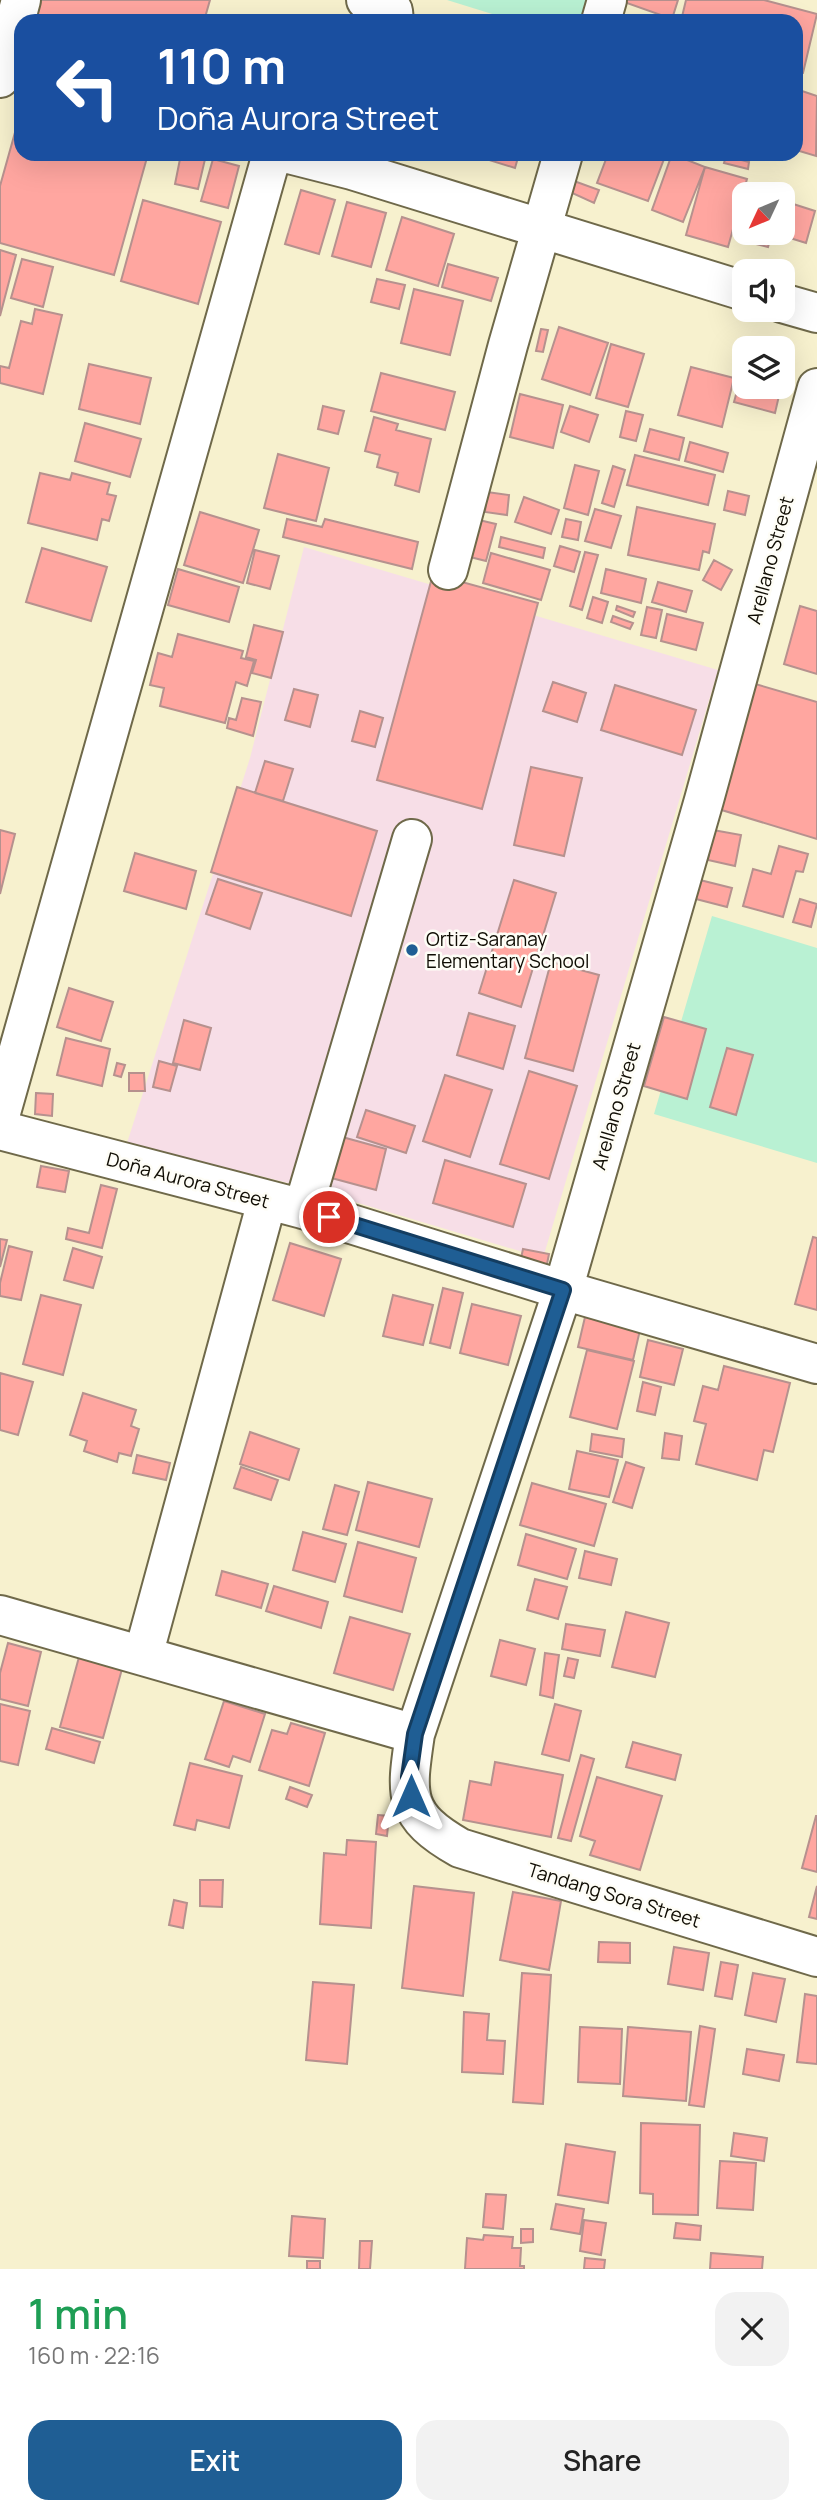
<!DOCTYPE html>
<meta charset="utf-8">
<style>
body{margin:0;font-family:Manrope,sans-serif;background:#f2f2f2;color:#222;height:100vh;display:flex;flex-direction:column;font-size:26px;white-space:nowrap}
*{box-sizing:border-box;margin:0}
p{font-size:23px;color:#767676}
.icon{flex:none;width:38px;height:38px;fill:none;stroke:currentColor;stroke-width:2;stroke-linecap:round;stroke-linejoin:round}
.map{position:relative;height:2269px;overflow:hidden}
.details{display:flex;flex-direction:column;background:#fff;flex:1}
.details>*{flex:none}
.top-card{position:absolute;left:14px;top:14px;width:789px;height:147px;border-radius:21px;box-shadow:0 7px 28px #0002;background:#1a4fa0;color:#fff;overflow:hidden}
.needle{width:46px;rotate:226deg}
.buttons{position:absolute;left:732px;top:182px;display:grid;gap:14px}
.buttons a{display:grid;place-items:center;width:63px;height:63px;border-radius:14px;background:#fff;box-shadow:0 7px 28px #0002;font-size:35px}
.pin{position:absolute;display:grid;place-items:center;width:60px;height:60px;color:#fff;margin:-30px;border:4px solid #fff;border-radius:50%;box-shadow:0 2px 7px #0007}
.me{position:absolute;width:77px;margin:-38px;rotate:0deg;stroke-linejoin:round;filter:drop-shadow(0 0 5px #0008)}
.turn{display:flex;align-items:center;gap:24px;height:147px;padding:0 28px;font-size:32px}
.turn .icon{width:91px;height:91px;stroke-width:2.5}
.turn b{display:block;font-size:49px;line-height:60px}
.round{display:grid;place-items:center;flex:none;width:74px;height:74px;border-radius:21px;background:#f2f2f2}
.summary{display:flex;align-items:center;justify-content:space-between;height:119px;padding:0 28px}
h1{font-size:42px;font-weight:600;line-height:52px;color:#1e9e55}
.cta{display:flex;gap:14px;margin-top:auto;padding:14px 28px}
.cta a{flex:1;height:80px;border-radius:21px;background:#1f5e94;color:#fff;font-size:28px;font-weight:600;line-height:80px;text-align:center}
.cta a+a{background:#f2f2f2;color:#222}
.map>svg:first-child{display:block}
</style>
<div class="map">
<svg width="817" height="2269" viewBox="0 0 817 2269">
<rect width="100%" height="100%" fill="#f7f1ce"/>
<!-- education -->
<path fill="#f7dee7" d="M304,547L718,670L543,1258L308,1188L127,1143L250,758Z"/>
<!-- green -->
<path fill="#b9f1d3" d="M447,0H597L592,21H515Z
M712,916L817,948V1163L654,1114Z"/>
<!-- building -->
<path fill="#ffa6a0" stroke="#b6918e" stroke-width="2" d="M38,0H210L204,21H32Z
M625,0H678L672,19L624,2Z
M686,0H764L817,14L803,73L796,72V21H681Z
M796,89L817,96L816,156L796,150Z
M21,111V154H148L114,275L0,243V186Z
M181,154L206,155L198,189L175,184Z
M470,154H519L515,168Z
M608,154H652L664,159L648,201L597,183Z
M672,154L705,167L683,222L652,210Z
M726,156L749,162L748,169L724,163Z
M213,159L239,166L228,208L201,201Z
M705,167L747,179L728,247L686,235Z
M574,181L599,190L594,203L570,192Z
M301,190L335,200L319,254L285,244Z
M143,200L221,222L198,304L121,281Z
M347,202L386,213L371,267L332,256Z
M787,202L815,211L806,243L777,234L782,233V218Z
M402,217L454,234L438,286L386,270Z
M744,223V233H772L768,247L740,240Z
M0,250L16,255L0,316Z
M22,259L53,267L43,307L11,298Z
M448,264L498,278L491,301L442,287Z
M377,279L405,285L399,309L371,302Z
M414,289L463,301L450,355L401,343Z
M35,309L62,315L43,394L0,383V366L9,368L21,321L32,324Z
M559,327L608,343L590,395L542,379Z
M541,329L548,330L543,352L536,351Z
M611,344L644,354L628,407L596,398Z
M89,364L151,378L140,424L79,409Z
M691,367L734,378L722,427L678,415Z
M381,373L455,392L445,430L371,411Z
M741,376H744V387H781L775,413L734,402Z
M520,394L563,405L553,448L510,437Z
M323,406L344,411L338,434L318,429Z
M570,406L598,415L589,442L561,432Z
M626,411L643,415L636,441L620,437Z
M374,417L398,424L396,430L431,439L419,492L395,485L398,473L377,467L380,455L365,451Z
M85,423L141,439L130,477L75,461Z
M650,429L684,438L679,460L644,451Z
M690,442L728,453L723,472L685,461Z
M278,454L329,468L316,521L264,508Z
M635,455L715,475L708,505L627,485Z
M575,465L599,471L588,515L564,508Z
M613,466L625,470L614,507L602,503Z
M40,473L70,480L72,473L110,483L107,494L116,496L109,521L102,519L97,540L28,523Z
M728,491L749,496L745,515L724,510Z
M487,492L509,495L507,515L485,512Z
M524,497L559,510L551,534L515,522Z
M637,507L715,524L709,553L703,551L699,570L628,555Z
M595,509L621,516L611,548L585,541Z
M200,512L259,530L243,583L184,565Z
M287,519L322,527L325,519L418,542L412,569L283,537Z
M566,519L581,522L578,540L562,537Z
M479,520L496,524L486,561L470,557Z
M501,537L545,548L543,558L499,547Z
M560,546L580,552L574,572L554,566Z
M42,548L107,567L91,621L26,602Z
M255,550L279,556L270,589L247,583Z
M585,552L598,555L582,610L570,606Z
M491,553L550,570L541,600L483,583Z
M714,560L732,570L721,590L703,580Z
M178,569L239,587L229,622L168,605Z
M606,569L646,579L641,603L601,593Z
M433,574L538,603L482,809L377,780Z
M658,582L692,591L686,612L652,602Z
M593,597L608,602L602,623L587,618Z
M617,606L635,612L633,617L616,610Z
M800,606L817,611V674L784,664Z
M647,607L662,610L656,638L641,635Z
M667,614L703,623L696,650L661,641Z
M613,616L633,623L630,629L611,622Z
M254,625L283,632L271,678L252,673L256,660L246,657Z
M178,634L243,651L241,658L254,661L247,686L236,682L225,723L160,706L164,688L150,685L158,653L172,657Z
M553,682L586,693L577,722L543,711Z
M752,683L817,702V839L715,808Z
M615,685L696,710L682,755L601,730Z
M294,689L318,695L310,727L285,720Z
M242,698L261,702L253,736L227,728L229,718L236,720Z
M360,711L383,718L375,747L352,741Z
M265,761L293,769L283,801L255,793Z
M531,767L582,778L564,856L514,845Z
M237,787L377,831L351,916L211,872Z
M0,830L15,834L0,894Z
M713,830L741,835L735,866L708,860Z
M779,846L808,854L803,872L796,871L783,917L743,906L753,869L771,874Z
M135,853L196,871L186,909L124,891Z
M218,879L262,893L250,929L206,914Z
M696,879L732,888L727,907L692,898Z
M514,880L556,893L521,1007L479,993Z
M800,899L817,904L811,927L793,922Z
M551,962L599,975L573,1071L525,1058Z
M69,988L113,1002L101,1041L57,1027Z
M469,1013L515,1026L503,1069L457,1055Z
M664,1017L706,1029L687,1099L644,1086Z
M184,1020L211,1028L200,1070L173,1063Z
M66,1038L110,1049L102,1086L57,1075Z
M727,1048L753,1055L736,1115L710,1107Z
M159,1061L177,1066L170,1091L153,1087Z
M117,1063L125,1065L121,1077L114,1075Z
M529,1071L577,1086L549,1179L500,1164Z
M129,1073H144L145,1091H129Z
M445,1075L492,1090L470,1157L423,1141Z
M36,1093L53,1094L52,1116L35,1114Z
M366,1110L415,1126L406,1153L357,1137Z
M335,1135L386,1149L376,1190L324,1176Z
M445,1160L526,1184L513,1227L433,1203Z
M41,1166L69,1171L65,1192L37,1187Z
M101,1185L117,1189L102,1248L66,1239L68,1228L89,1233Z
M813,1237L817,1238V1310L795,1304Z
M0,1239L7,1240L0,1267Z
M290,1243L341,1259L324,1316L273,1300Z
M9,1246L32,1252L21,1300L0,1296V1283Z
M73,1248L102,1257L93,1288L64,1280Z
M523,1249L549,1254L546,1269L520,1263Z
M443,1288L463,1293L450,1348L430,1343Z
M41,1295L81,1305L63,1375L23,1364Z
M393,1295L433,1305L423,1345L383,1336Z
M472,1304L521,1316L508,1365L460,1353Z
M585,1317L640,1330L633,1360L578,1347Z
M648,1340L683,1349L674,1385L640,1377Z
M587,1350L634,1361L617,1429L570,1417Z
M724,1366L790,1383L773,1452L764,1450L757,1480L696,1464L706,1424L694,1421L703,1386L718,1390Z
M0,1373L33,1382L18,1435L0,1430Z
M643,1382L661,1387L655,1415L637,1411Z
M83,1393L136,1410L131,1426L139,1429L131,1456L119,1453L117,1462L84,1451L87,1441L70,1435Z
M250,1432L299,1449L289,1480L240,1464Z
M665,1433L682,1436L679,1460L662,1458Z
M592,1434L624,1439L622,1457L590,1451Z
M577,1451L618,1460L609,1497L569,1489Z
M137,1455L170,1463L166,1480L133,1473Z
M626,1462L644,1468L632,1508L613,1502Z
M241,1467L278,1480L271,1500L234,1488Z
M368,1482L432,1499L419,1547L356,1530Z
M532,1483L606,1504L594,1546L520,1525Z
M335,1485L359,1492L347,1535L323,1529Z
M303,1532L346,1544L335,1582L293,1570Z
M526,1534L576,1549L567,1579L518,1565Z
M358,1542L416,1558L402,1612L344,1596Z
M585,1551L617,1559L611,1585L579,1578Z
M222,1571L268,1584L261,1608L216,1595Z
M535,1579L567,1587L558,1619L527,1610Z
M274,1586L328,1602L321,1628L266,1611Z
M626,1612L669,1623L655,1677L612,1667Z
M350,1617L410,1634L393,1690L334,1673Z
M566,1624L605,1630L600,1656L562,1649Z
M500,1640L535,1649L526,1685L491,1676Z
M8,1643L41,1652L28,1706L0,1699V1673Z
M545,1653L559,1655L553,1698L540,1695Z
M79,1657L122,1669L103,1738L60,1727Z
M568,1658L578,1660L574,1678L564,1676Z
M224,1701L265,1714L250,1762L233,1756L229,1767L205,1759Z
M0,1704L30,1711L18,1765L0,1761Z
M555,1704L581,1711L569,1761L542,1754Z
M291,1723L325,1733L309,1786L259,1770L272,1730L287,1734Z
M52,1728L100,1742L94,1763L46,1749Z
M633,1742L681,1755L675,1780L626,1767Z
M581,1755L594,1759L571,1841L558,1838Z
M495,1762L563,1775L551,1837L463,1820L470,1781L491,1785Z
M190,1763L242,1776L229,1828L197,1820L195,1830L174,1825Z
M597,1777L662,1796L640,1870L590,1855L595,1841L580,1836Z
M290,1787L312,1795L307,1807L286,1799Z
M378,1815L389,1816L387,1836L376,1834Z
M816,1816H817V1872L802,1868Z
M347,1840L376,1842L371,1928L320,1924L324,1853L346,1855Z
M200,1880H223L222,1907L200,1906Z
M414,1886L474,1893L463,1996L402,1988Z
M817,1886V1919L809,1917Z
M513,1892L561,1901L549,1970L500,1960Z
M174,1900L187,1903L183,1928L169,1925Z
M599,1942L630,1943V1963L598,1962Z
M674,1947L709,1953L703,1990L668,1984Z
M721,1962L738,1965L732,1999L715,1996Z
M522,1973L551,1975L543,2104L513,2102Z
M753,1973L785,1979L776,2022L745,2015Z
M313,1982L354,1985L347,2064L306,2060Z
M805,1994L817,1996V2064L797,2062Z
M464,2012L489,2014L487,2040L505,2041L503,2074L462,2072Z
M700,2026L715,2029L704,2107L689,2105Z
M580,2027L622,2029L620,2084L578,2082Z
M628,2027L691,2032L686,2101L623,2096Z
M747,2049L784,2055L779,2081L743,2074Z
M641,2123L700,2125L698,2215L653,2214V2194L640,2193Z
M734,2133L767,2138L764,2161L731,2156Z
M566,2144L615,2152L608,2203L558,2195Z
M720,2161L756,2163L753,2210L717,2208Z
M486,2194L506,2195L503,2229L483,2227Z
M556,2204L584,2209L580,2234L551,2229Z
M292,2216L325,2219L323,2258L289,2256Z
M584,2220L606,2223L601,2255L580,2251Z
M676,2223L701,2226L700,2240L674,2238Z
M521,2229H533V2242L521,2243Z
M484,2235L513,2237L512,2248H521L520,2266H524V2269H465L467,2238L483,2240Z
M360,2241H372L370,2269H359Z
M711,2253L763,2257L762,2269H710Z
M585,2258L605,2260L604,2269H584Z
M307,2261H320V2269H307Z"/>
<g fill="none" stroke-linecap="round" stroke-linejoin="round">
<!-- minor casing -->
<g stroke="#6f694a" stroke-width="42">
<path id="minor" d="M366,0L393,11L394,21
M601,21L607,0
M0,78L21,0
M289,154L352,170L744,291
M782,303L817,313
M817,388L704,800L563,1290L415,1734C406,1795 402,1815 460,1848L817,1957
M448,570L508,345L563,154
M0,1116L272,154
M0,1130L303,1209L563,1290L817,1364
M303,1209L412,839
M0,1615L415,1734
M143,1656L267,1201"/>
</g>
<!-- minor -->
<use href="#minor" stroke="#fff" stroke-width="38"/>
</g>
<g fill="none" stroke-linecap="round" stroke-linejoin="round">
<!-- route casing -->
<g stroke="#143d60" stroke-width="18">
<path id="route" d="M329,1217L563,1290L415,1734L409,1777L411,1796"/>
</g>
<!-- route -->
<use href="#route" stroke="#1f5e94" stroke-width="12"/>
</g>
<!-- markers -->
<circle fill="#1f5e94" stroke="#fefdf6" stroke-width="2.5" cx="412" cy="950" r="7"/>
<g text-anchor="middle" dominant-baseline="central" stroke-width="5" stroke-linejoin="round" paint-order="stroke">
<!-- street labels -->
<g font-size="19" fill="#0f0c03" stroke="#fefdf6">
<text transform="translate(770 560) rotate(-75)">Arellano Street</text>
<text transform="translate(616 1106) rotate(-74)">Arellano Street</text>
<text transform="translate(188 1180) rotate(15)">Doña Aurora Street</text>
<text transform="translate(614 1895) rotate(17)">Tandang Sora Street</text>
</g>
<!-- poi labels -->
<g font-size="19" fill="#0f0c03" stroke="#fefdf6" text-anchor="start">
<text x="426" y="939">Ortiz-Saranay<tspan x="426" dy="22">Elementary School</tspan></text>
</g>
</g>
</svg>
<div class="buttons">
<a><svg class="needle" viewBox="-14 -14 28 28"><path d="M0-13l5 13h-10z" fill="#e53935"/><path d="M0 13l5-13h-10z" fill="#767676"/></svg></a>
<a><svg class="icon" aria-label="sound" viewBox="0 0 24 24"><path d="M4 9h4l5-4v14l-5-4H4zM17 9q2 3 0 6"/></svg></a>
<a><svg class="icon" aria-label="layers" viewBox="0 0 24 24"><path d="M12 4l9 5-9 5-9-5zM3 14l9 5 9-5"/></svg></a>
</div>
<div class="pin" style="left:329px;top:1217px;background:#d93025"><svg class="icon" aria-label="arrive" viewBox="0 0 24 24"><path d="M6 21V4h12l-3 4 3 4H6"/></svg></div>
<svg class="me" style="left:411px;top:1796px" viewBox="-20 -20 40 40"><path d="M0-17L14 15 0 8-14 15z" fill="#1f5e94" stroke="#fff" stroke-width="4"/></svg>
<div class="top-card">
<div class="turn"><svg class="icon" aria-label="left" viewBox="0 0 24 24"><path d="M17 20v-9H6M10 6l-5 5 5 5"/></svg><div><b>110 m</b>Doña Aurora Street</div></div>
</div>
</div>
<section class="details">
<div class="summary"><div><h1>1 min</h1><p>160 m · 22:16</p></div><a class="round"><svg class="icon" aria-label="close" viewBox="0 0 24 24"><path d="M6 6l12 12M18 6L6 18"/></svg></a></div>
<div class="cta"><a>Exit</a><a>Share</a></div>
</section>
